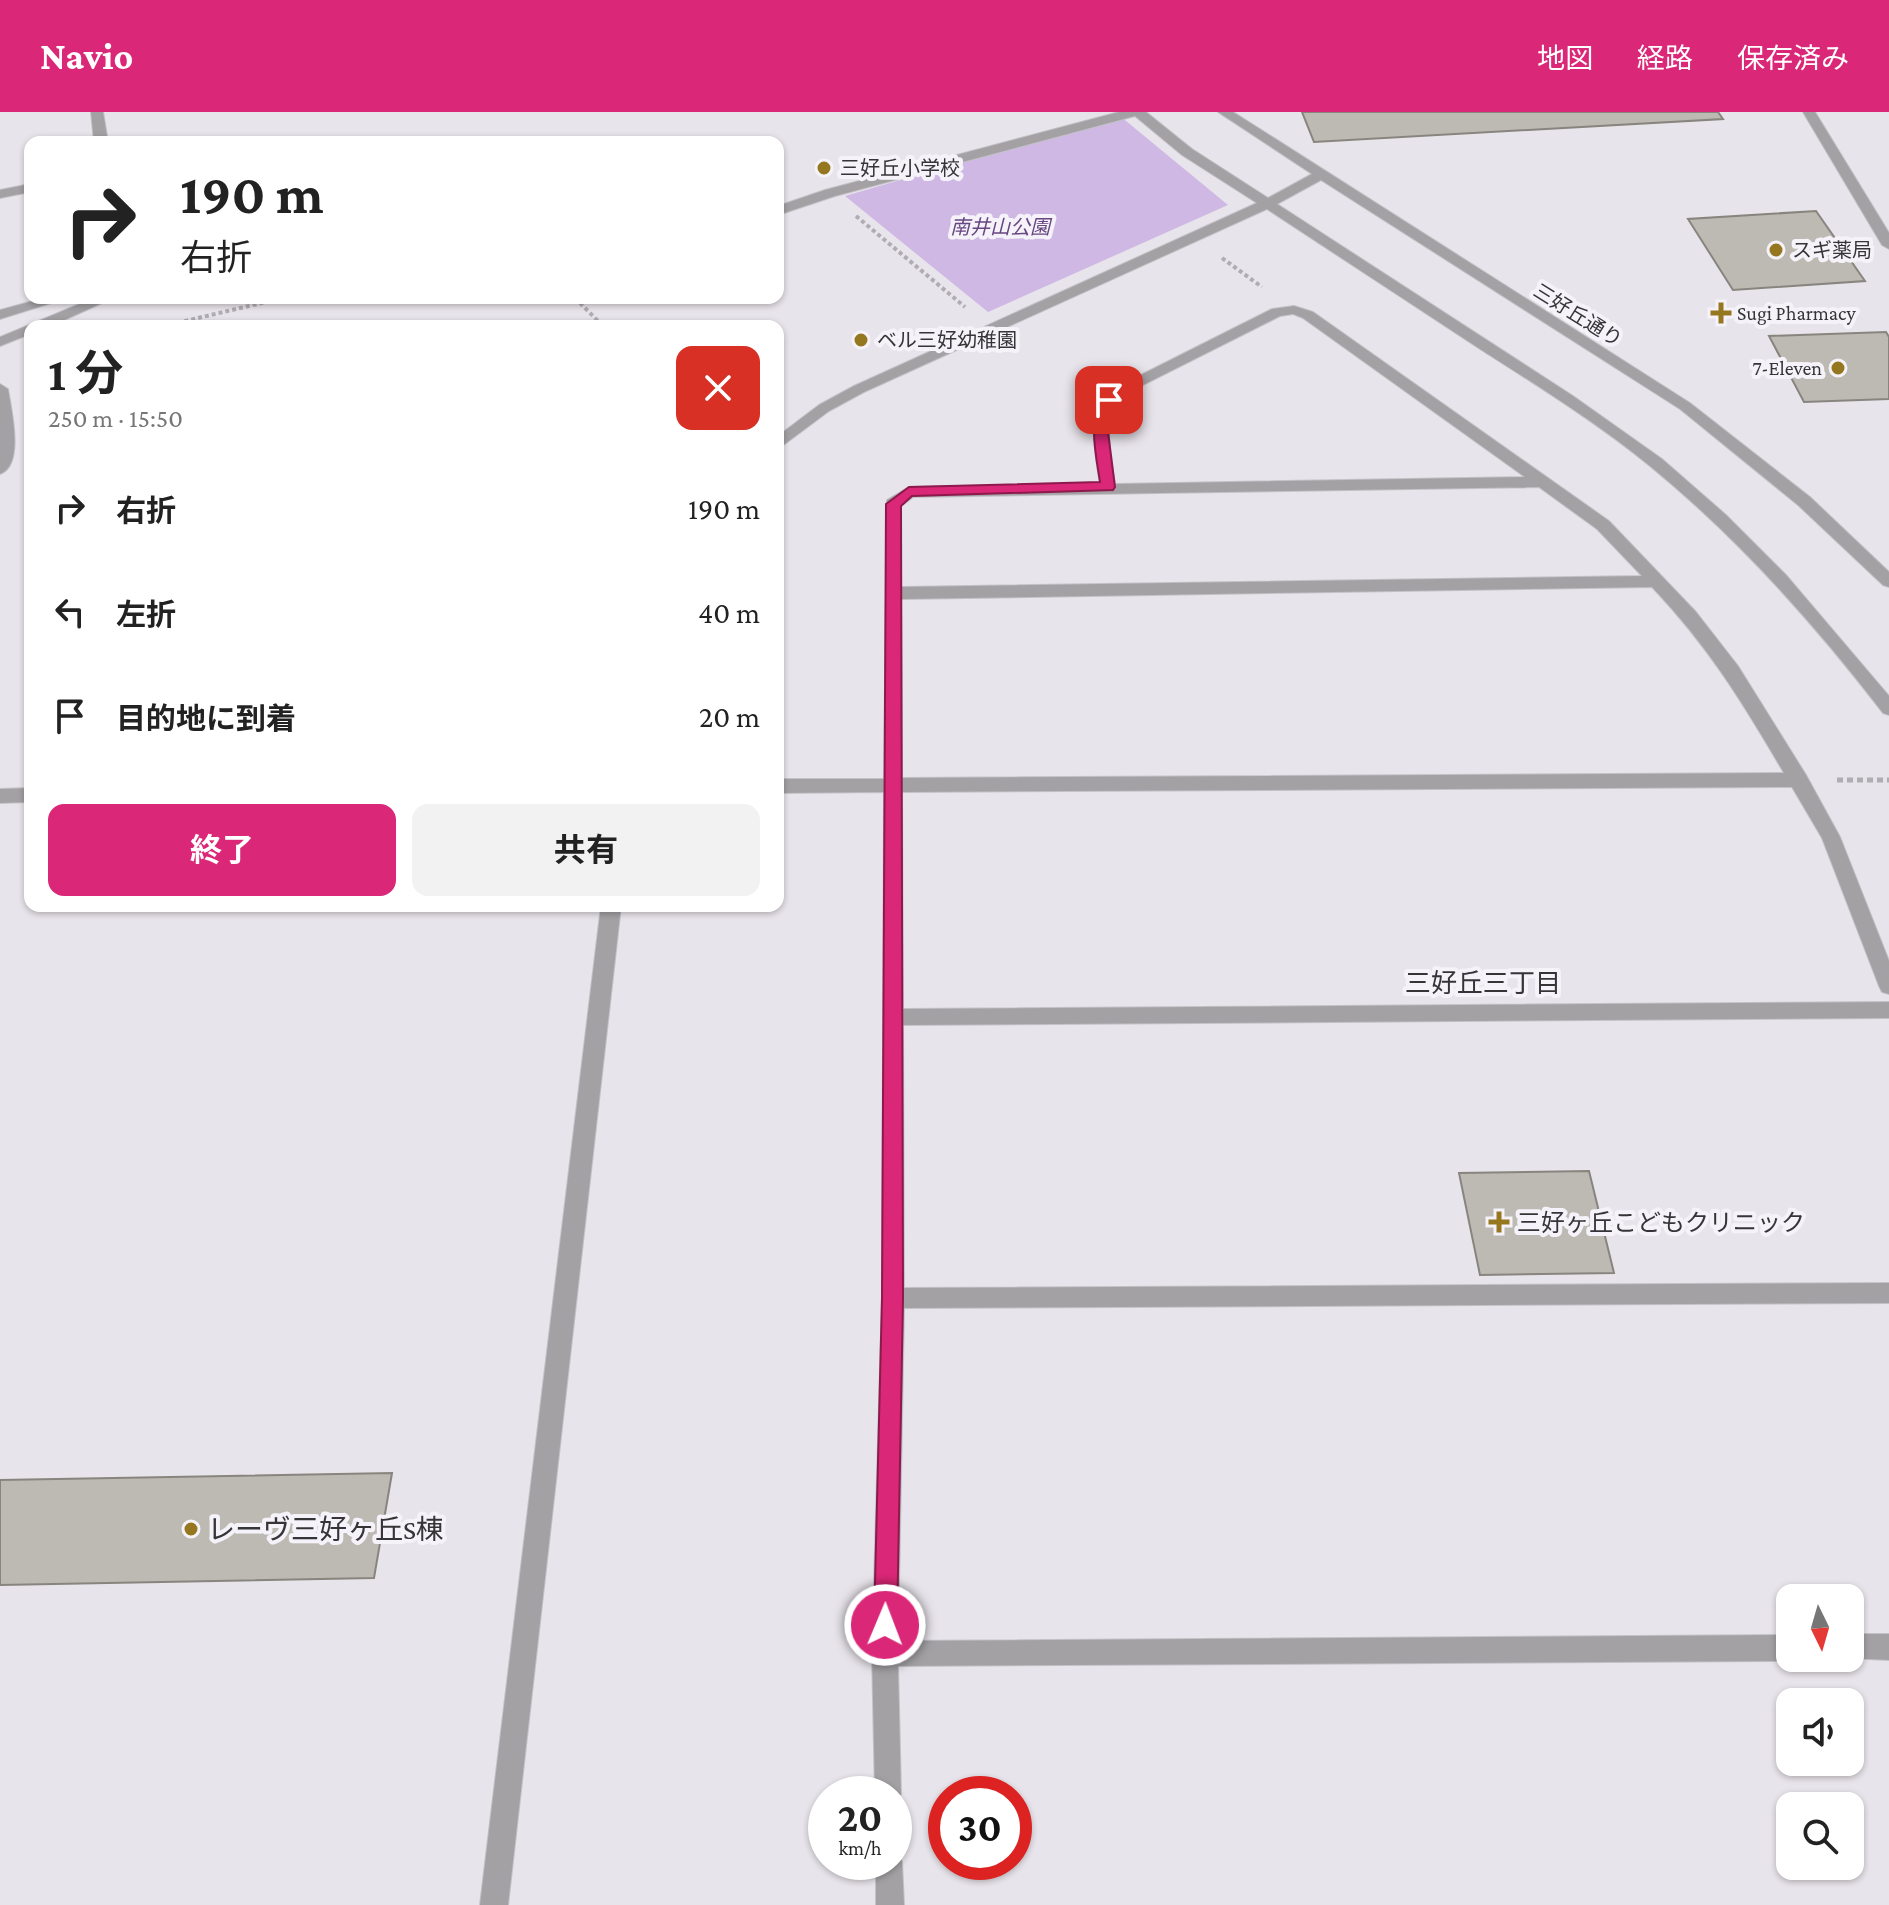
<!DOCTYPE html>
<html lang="ja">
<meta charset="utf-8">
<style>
body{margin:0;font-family:"Crimson Pro","Noto Sans JP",serif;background:#f2f2f2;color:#222;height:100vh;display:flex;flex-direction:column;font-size:30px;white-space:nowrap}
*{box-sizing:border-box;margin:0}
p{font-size:26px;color:#767676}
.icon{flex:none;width:44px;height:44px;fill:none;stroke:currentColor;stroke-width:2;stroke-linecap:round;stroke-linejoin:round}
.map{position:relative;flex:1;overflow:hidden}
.panel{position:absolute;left:24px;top:208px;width:760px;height:592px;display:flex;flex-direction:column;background:#fff;border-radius:16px;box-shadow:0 2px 6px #0004}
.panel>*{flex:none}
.guide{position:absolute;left:24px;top:24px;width:760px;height:168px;border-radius:16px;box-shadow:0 2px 6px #0004;background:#fff;color:#222;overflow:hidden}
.needle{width:52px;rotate:175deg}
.tools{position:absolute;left:1776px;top:1472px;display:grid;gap:16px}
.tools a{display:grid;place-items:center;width:88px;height:88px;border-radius:16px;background:#fff;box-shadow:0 2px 6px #0004;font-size:40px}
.speed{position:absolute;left:808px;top:1664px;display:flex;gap:16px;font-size:40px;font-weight:700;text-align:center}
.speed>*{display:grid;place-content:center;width:104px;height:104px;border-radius:50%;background:#fff;box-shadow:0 2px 6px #0004;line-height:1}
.speed small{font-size:20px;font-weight:400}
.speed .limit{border:12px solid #d22;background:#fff;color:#111}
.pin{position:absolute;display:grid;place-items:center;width:68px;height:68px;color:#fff;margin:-34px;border-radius:16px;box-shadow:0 4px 12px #0006}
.me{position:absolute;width:88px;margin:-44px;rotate:1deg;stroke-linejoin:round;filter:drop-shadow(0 0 6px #0008)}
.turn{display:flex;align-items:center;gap:28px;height:168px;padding:0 24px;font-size:36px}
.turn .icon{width:104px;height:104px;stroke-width:2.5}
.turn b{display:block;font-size:56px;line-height:68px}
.round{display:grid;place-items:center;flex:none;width:84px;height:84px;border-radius:16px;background:#f2f2f2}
.headline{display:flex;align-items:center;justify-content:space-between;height:136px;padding:0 24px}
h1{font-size:48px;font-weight:700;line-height:60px}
.action{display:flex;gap:16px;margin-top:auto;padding:16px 24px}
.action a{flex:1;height:92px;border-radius:16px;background:#db2777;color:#fff;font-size:32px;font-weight:700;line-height:92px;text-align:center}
.action a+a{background:#f2f2f2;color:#222}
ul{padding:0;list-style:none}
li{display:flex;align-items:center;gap:24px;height:104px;padding:0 24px}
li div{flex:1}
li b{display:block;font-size:30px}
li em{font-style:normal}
header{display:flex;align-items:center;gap:48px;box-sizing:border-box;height:112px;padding:0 40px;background:#db2777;color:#fff}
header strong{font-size:38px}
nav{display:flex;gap:44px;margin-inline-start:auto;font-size:28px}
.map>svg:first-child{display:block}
</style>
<header>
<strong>Navio</strong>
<nav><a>地図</a><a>経路</a><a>保存済み</a></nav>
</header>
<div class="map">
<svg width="1889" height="1793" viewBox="0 0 1889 1793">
<rect width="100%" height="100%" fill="#e8e4eb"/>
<!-- green -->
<path fill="#cfb9e4" d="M1120,4L1228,93L988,200L845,84Z"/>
<!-- building -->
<path fill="#bcbab3" stroke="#87857e" stroke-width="2" d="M1302,0H1718L1723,7L1314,30Z
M1816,99L1865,169L1733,178L1688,107Z
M1886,220L1889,225V287L1804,290L1769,224Z
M1589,1059L1614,1161L1480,1163L1459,1061Z
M392,1361L374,1466L0,1473V1368Z"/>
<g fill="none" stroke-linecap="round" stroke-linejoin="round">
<!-- minor casing -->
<g stroke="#c4c1c7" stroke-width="2">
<path id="minor" d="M91,0H103L108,30H94Z
M1119,0H1146L1192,37L1268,86L1312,62L1218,0H1233L1690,291L1810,385L1889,460V475L1883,473L1798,393L1680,297L1321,68L1277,92L1573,284L1662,347L1726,403L1786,463L1889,584V603L1883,601C1814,511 1738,426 1650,354C1597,311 1538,274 1480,237C1409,190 1338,144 1267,97L864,280L829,299L778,337V324L819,293L854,274L1257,91L1182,43L1135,4L835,84L778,103V94L825,78Z
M1803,0H1815L1889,121V137L1882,133Z
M30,72V80L0,86V78Z
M44,186H67L0,207V198Z
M94,186H113L51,214H30V222L0,234V225Z
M1294,194L1313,200L1609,409L1696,500L1738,554L1806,663L1840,725L1889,849V882L1882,880L1879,874L1822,726L1792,675L902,680L903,897L1889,890V906L903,913L904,1176L1889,1171V1191L904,1196L898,1529L1790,1523V1546H1796L1790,1549L898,1554L901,1682L894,1693V1682H875L872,1542L882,1186L884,680L778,681V667H884L887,388L909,375L1100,372C1094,336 1087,304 1115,276L1272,197ZM1293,202L1303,206L1525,365L1115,372C1110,340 1101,308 1125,282L1280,204ZM1539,375L1597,417L1642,464L901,475V394L913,385ZM1652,475C1709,535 1743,591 1784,661L902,666L901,487Z
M0,272L8,277C11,297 25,353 0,362Z
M30,676V690L0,691V677Z
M601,794H621L508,1793H480Z
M1850,1522H1889V1548L1846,1546H1850Z
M894,1739L898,1741L902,1750L904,1793H876V1750H894Z"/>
</g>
<!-- path-far1 -->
<path stroke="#b0adb2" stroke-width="4" stroke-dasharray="4 3" stroke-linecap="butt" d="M856,104L965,195
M1222,146L1262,175
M575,186L603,214
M164,214L283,186"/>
<!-- path -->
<path stroke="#b0adb2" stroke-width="5" stroke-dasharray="6 4" stroke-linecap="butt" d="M1837,668H1889"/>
<!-- minor -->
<use href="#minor" fill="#a3a1a4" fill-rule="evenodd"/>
</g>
<!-- route -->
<path fill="#db2777" stroke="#8e194d" stroke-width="2" d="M1109,284L1116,288L1107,312L1115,375L1113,378L912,384L901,394L903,1186L897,1513L893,1521L885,1524L877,1521L874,1513L882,1186L886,392L909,375L1100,370C1097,348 1084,295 1109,284Z"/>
<!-- markers -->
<g fill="#94771e" stroke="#f5f2f9" stroke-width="3">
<circle cx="824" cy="56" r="8"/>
<circle cx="1776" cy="138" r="8"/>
<path d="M1717 189h8v8h8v8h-8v8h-8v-8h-8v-8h8z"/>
<circle cx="861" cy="228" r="8"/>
<circle cx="1838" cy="256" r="8"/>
<path d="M1495 1098h8v8h8v8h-8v8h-8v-8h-8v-8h8z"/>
<circle cx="191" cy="1417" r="8"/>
</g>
<g text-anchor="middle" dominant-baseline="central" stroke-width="8" stroke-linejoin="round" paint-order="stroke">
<!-- far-poi labels -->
<g font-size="20" fill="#353437" stroke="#f5f2f9" text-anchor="start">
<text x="840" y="56">三好丘小学校</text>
<text x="1792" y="138">スギ薬局</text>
<text x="1737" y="201">Sugi Pharmacy</text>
<text x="877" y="228">ベル三好幼稚園</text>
<text x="1822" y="256" text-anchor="end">7-Eleven</text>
</g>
<!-- far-park labels -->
<g font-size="20" font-style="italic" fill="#674681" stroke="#f5f2f9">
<text x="1000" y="115">南井山公園</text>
</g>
<!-- far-street labels -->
<g font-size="20" fill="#353437" stroke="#f5f2f9">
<text transform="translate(1578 203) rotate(32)">三好丘通り</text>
</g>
<!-- poi labels -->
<g font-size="24" fill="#353437" stroke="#f5f2f9" text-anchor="start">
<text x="1517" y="1110">三好ヶ丘こどもクリニック</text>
</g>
<!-- neighbourhood labels -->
<g font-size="26" fill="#353437" stroke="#f5f2f9">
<text x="1483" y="871">三好丘三丁目</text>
</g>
<!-- near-poi labels -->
<g font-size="28" fill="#353437" stroke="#f5f2f9" text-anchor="start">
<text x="207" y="1417">レーヴ三好ヶ丘S棟</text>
</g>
</g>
</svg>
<div class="tools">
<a><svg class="needle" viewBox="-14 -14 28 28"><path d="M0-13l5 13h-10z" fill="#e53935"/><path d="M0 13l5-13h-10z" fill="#767676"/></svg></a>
<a><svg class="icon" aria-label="sound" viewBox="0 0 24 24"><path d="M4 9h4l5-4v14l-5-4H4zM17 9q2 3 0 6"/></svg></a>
<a><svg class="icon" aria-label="search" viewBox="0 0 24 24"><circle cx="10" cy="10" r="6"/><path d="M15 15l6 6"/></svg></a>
</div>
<div class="speed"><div>20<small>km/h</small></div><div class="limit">30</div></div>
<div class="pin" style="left:1109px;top:288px;background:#d93025"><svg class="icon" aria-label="arrive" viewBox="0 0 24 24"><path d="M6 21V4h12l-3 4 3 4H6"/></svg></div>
<svg class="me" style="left:885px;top:1513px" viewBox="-20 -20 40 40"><circle r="17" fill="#db2777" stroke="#fff" stroke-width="3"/><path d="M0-11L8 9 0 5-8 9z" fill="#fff"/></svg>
<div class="guide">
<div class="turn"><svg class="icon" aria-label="right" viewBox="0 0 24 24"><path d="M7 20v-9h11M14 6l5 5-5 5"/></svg><div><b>190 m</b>右折</div></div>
</div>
<section class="panel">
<div class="headline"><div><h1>1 分</h1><p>250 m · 15:50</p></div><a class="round" style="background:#d93025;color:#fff"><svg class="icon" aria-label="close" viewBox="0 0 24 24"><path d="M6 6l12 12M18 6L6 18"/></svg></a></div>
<ul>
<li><svg class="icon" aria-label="right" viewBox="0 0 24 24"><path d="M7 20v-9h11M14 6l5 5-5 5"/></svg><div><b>右折</b></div><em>190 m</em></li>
<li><svg class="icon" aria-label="left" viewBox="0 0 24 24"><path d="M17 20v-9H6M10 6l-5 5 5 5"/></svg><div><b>左折</b></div><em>40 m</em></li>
<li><svg class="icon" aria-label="arrive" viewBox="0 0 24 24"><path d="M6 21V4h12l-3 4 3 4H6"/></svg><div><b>目的地に到着</b></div><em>20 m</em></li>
</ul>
<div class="action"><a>終了</a><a>共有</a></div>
</section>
</div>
